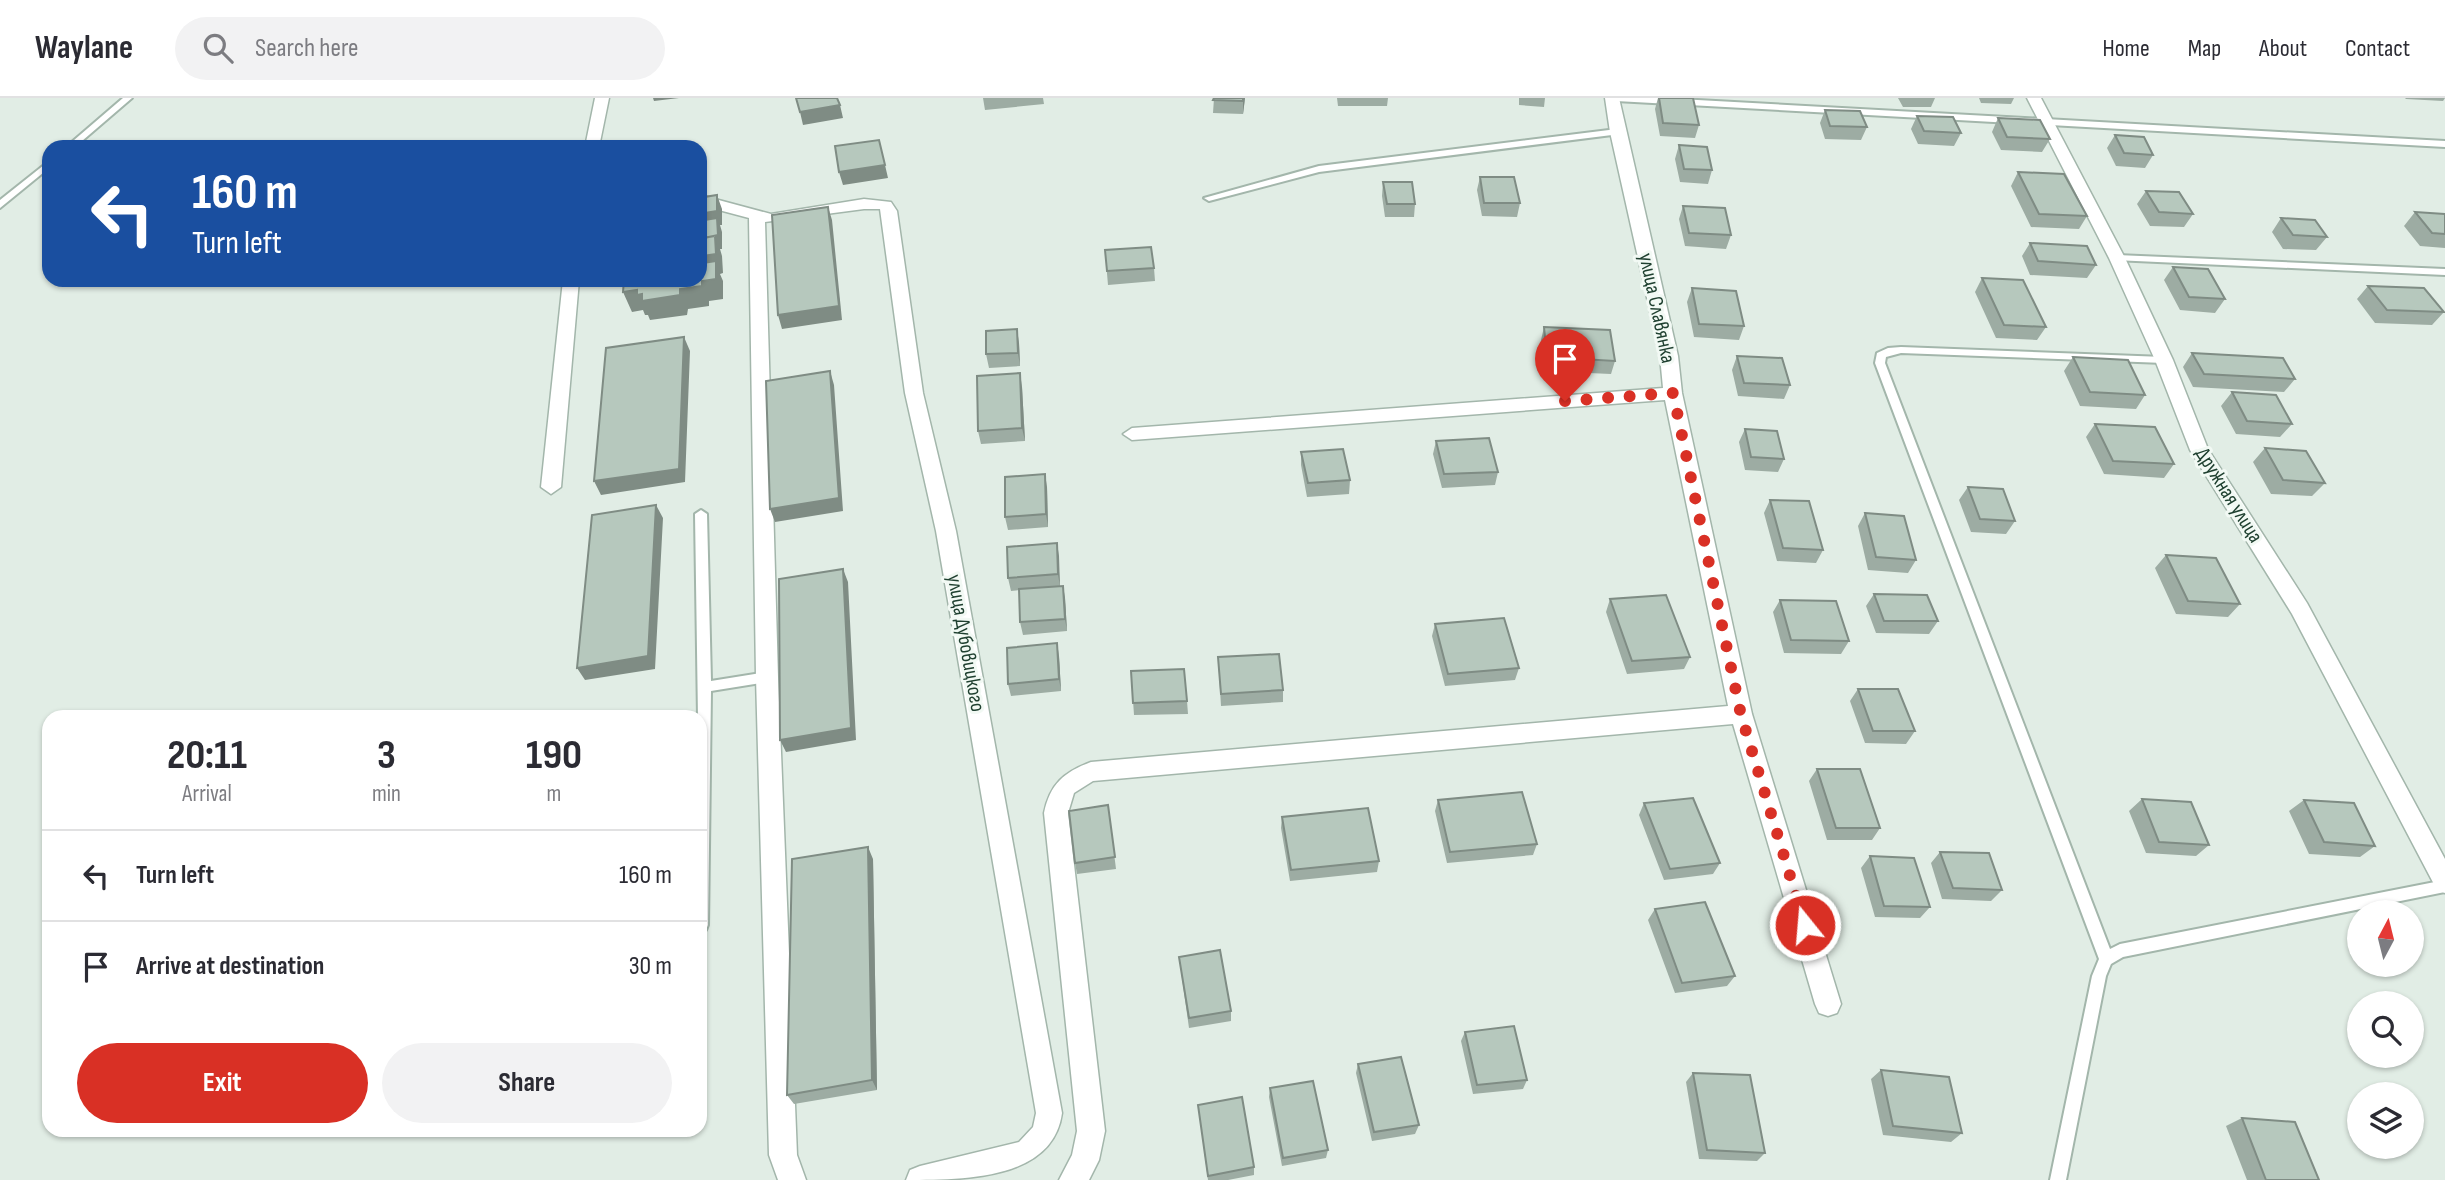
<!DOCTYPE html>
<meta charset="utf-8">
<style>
body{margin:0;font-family:"Sofia Sans Condensed",sans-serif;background:#f2f2f3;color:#2b2b33;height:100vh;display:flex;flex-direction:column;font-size:26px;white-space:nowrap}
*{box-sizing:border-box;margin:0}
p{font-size:23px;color:#7c7c81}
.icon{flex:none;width:38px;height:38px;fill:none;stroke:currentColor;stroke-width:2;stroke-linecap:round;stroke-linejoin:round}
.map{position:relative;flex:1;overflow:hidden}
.panel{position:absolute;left:42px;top:612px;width:665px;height:427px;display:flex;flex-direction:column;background:#fff;border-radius:21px;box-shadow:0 2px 5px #0004}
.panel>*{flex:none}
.banner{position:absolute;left:42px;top:42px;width:665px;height:147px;border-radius:21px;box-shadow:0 2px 5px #0004;background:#1a4fa0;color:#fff;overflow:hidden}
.needle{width:46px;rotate:7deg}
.buttons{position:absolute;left:2347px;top:802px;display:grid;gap:14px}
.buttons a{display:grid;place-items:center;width:77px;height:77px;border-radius:50%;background:#fff;box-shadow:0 2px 5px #0004;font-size:35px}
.pin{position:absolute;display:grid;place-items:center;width:60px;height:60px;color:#fff;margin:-72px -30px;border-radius:50% 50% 50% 0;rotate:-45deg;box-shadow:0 0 7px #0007}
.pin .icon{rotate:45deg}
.me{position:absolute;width:77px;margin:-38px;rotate:343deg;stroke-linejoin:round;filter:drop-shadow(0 0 5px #0008)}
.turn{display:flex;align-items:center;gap:24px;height:147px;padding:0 35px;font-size:32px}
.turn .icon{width:91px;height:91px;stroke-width:2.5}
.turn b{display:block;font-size:49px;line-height:60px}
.eta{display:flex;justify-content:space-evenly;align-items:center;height:119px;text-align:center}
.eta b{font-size:42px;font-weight:700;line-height:49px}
.cta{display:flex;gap:14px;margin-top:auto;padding:14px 35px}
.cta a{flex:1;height:80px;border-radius:42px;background:#d93025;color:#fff;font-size:28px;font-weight:700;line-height:80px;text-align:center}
.cta a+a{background:#f2f2f3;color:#2b2b33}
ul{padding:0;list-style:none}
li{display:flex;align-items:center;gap:21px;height:91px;padding:0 35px;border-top:2px solid #e1e1e2}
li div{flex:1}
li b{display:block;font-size:26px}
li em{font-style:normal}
header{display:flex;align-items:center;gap:42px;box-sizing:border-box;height:98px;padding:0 35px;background:#fff;border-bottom:2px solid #e1e1e2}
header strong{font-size:33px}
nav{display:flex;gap:38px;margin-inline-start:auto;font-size:24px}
.search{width:490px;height:63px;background:#f2f2f3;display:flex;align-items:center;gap:18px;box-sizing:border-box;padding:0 24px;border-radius:38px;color:#7c7c81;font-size:26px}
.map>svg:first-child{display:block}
</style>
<header>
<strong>Waylane</strong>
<div class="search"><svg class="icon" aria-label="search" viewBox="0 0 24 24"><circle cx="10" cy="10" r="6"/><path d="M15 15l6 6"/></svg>Search here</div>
<nav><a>Home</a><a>Map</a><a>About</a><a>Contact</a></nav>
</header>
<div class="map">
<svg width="2445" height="1082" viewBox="0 0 2445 1082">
<rect width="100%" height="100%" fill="#e1ede5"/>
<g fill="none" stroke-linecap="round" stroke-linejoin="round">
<!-- service casing -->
<g stroke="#a3b6ab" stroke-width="4">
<path id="service" d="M123,0H132L75,49H66Z
M1612,0H1661L2445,43V49L1616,3Z
M1617,31L1621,34L1620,36L1319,74L1209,103L1204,100L1319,68Z
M49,63V70L0,110V102Z
M2117,157L2445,171V177L2114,162V158Z
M1901,249L2164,259L2169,262L2164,265L1901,255L1886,259L1885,265L2110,851L2120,846L2445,782V794L2123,859L2111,866L2106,878L2066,1082H2050L2092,878L2099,861L1875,265L1877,255L1888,250Z
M701,412L707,416L711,583L767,574L771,575L773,579L771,583L767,584L711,593L708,827L706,832L701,834L700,620H698L695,416Z"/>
</g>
<!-- minor casing -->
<g stroke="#a3b6ab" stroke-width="3">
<path id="minor" d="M595,0H609L599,49H585Z
M1605,0H1619L1678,258L1682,295L1752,616L1841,906L1837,915L1828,918L1819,915L1815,906L1733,626L1093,683L1074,695L1068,715L1105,1033L1099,1062L1089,1082H1059L1072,1057L1077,1033L1044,715C1050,686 1064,674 1091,664L1728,608L1665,302L1132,342L1123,336L1132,330L1663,290L1660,258L1610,34Z
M2027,0H2041L2125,160L2173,262L2208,351L2307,505L2445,761V795L2437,792L2292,516L2190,352L2155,262L2109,160Z
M700,97L771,116L864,101L891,104L897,113L923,295L956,433L1062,1015C1053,1082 964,1082 906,1082L910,1072L920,1068L1019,1044L1033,1029L1036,1015L936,433L905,295L880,111H864L765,124L778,579L797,1057L806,1082H778L769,1057L756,579L749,120L700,107Z
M563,182H579L561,389L551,396L541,389Z"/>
</g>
<!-- service -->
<use href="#service" fill="#fff" fill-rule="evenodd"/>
<!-- minor -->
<use href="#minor" fill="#fff" fill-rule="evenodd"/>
</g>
<!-- wall -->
<path fill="#9daca3" d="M983,0H1043L1044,6L985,12Z
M1214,0H1245L1243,16L1213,15Z
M1337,0H1388L1387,8H1338Z
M1519,0H1545L1544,9L1519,7Z
M1658,0H1693L1699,27L1695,40L1660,38L1655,11Z
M1898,0H1935L1931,9H1903Z
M1979,0H2014L2011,6L1981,5Z
M2405,0H2445L2443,3L2406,1Z
M1825,12L1867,29L1861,42L1825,41L1820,25Z
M1917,18L1961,35L1954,48L1918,46L1911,31Z
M1998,20L2050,41L2042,54L2001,52L1992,34Z
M2115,37L2153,57L2145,70L2116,68L2107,50Z
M1679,47L1712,72L1708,86L1680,84L1675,61Z
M2018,74L2087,118L2079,131L2031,129L2011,88Z
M1480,79L1520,105L1517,119L1482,118L1477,92Z
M1383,84L1415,106L1414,119H1385L1382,98Z
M2146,93L2193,116L2184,129L2150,128L2137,106Z
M1683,108L1731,137L1726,151L1685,148L1679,121Z
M2415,114L2445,116V150L2420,148L2404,128Z
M2281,120L2327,139L2316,152L2283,151L2272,134Z
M2030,145L2096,167L2087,180L2030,177L2022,158Z
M1105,152L1154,170L1155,183L1108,187Z
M2173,169L2225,201L2215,215L2180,212L2164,182Z
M1982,180L2046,229L2037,242L1996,240L1975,194Z
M2368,188L2444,214L2432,227L2375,225L2357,201Z
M1692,190L1744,228L1739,242L1694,239L1687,204Z
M1544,229L1615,263L1611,276L1544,273L1541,242Z
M1019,245L1020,268L989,270L986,256Z
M2192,255L2295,281L2284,294L2193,289L2183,269Z
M1737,258L1790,287L1784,301L1738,298L1732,272Z
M2073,259L2145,297L2136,311L2080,308L2064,273Z
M1022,289L1025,343L981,346L978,333Z
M2232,294L2292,326L2280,339L2236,336L2221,308Z
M2095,326L2174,366L2164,380L2104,376L2086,339Z
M1745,331L1784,361L1778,374L1745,372L1739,344Z
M1436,343L1498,374L1495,387L1442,390L1433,356Z
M2265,350L2325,385L2312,398L2271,396L2253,364Z
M1301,354L1350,382L1349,396L1307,399L1301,367Z
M1047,389L1048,429L1008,432L1005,419Z
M1968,389L2015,423L2006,436L1971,434L1959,402Z
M1770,402L1823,452L1816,465L1777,463L1764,415Z
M1865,415L1916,462L1908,475L1868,472L1858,428Z
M1057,445L1060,488L1065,500L1067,533L1023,537L1020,524L1019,492L1011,493L1008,480Z
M2166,457L2240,506L2228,519L2176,516L2155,470Z
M1874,496L1938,523L1929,536L1876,535L1866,508Z
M1610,501L1690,559L1684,571L1627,576L1606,514Z
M1780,502L1849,543L1841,556L1784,555L1773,514Z
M1435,526L1519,570L1515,582L1445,588L1432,538Z
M1059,558L1061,593L1011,598L1008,586Z
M1218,559L1283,592V604L1221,608Z
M1131,573L1187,603L1188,616L1134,617Z
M1858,591L1915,633L1906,646L1865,645L1850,603Z
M1817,671L1880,730L1872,742H1827L1809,683Z
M2142,701L2209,747L2196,758L2146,755L2129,713Z
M1438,702L1537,746L1533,757L1447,765L1435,713Z
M2304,702L2375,748L2360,759L2309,756L2289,713Z
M1644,705L1720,765L1713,776L1664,782L1639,717Z
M1108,707L1116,771L1077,776L1075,765Z
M1282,719L1379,763L1377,774L1290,783L1281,730Z
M1940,754L2002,792L1991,803L1942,801L1931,765Z
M1870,758L1930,809L1920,820L1875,819L1861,770Z
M873,761L877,992L794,1006L787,997Z
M1655,811L1735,878L1727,888L1675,895L1648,822Z
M1179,859L1231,913V923L1189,930Z
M1465,934L1527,982L1523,991L1473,996L1461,943Z
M1358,966L1419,1027L1415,1036L1372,1043L1356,975Z
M1881,972L1962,1035L1951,1044L1883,1037L1871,981Z
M1693,975L1765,1055L1757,1063L1699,1061L1686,984Z
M1270,990L1328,1052L1326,1060L1282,1068L1269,999Z
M1198,1007L1254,1069V1077L1228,1082H1208Z
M2242,1020L2319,1082H2247L2226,1028Z"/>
<!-- shaded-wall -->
<path fill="#7f8c84" d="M653,0H679L654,3Z
M1243,0H1245L1243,16Z
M840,7L843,20L803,27L800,14Z
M885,67L888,80L843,87L839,74Z
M717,97L722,111V127H720L722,134V151H720L722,158L723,175L720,176L723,183V201L709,203V208L688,211L687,217L650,222L648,217H645L643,212L632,214L623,194L637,192L680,191L702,165V140L704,115Z
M828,109L832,122L842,222L782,231L778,217Z
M1017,231L1019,245L1020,268L1018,255Z
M684,239L690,253L685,384L601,397L594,383Z
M830,273L834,287L843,413L775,424L770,411Z
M1020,275L1022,289L1025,343L1022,330Z
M1045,376L1047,389L1048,429L1046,416Z
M656,407L663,420L655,571L585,582L577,570Z
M1057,445L1059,458L1060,489L1058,476Z
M843,471L848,484L856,642L786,654L780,642Z
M1063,488L1065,500L1067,533L1065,521Z
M1057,545L1059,558L1061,593L1059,581Z
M868,749L873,761L877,992L872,982Z"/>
<!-- building -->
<path fill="#b6c8bd" stroke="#7f8c84" stroke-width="2" d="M796,0H837L840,7L800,14Z
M1214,0H1243V3L1213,2Z
M1659,0H1693L1699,27L1663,25Z
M1825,12L1860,13L1867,29L1830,28Z
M1917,18L1953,19L1961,35L1924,33Z
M1998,20L2040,22L2050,41L2007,39Z
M2115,37L2144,39L2153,57L2124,55Z
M879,42L885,67L839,74L835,48Z
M1679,47L1707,49L1712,72L1684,71Z
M2018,74L2064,76L2087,118L2039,116Z
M1480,79H1514L1520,105H1484Z
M1383,84H1412L1415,106H1387Z
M2146,93L2179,94L2193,116L2159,114Z
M704,96V99L717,97V113L704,115V122L717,120L718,137L704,140L702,136H700V97Z
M1683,108L1725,110L1731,137L1689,135Z
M828,109L839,208L778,217L772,117Z
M2415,114L2445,116V136L2432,135Z
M2281,120L2315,122L2327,139L2293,137Z
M700,136H702V140L715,138L716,156L702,158V165L716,163V181L702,183V188L680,191V197L642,203V196L637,197V192L623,194L624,182H700Z
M2030,145L2087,148L2096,167L2038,163Z
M1151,149L1154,170L1107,173L1105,152Z
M2173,169L2208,171L2225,201L2189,199Z
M1982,180L2023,182L2046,229L2004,227Z
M2368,188L2424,190L2444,214L2387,212Z
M1692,190L1736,193L1744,228L1699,226Z
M1544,229L1610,232L1615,263L1547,259Z
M1017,231L1018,255L986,256V233Z
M684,239L679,371L594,383L606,250Z
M2192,255L2283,260L2295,281L2204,276Z
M1737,258L1782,260L1790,287L1744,285Z
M2073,259L2128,262L2145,297L2090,294Z
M830,273L839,400L770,411L766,283Z
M1020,275L1022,330L978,333L977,278Z
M2232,294L2276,297L2292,326L2247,323Z
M2095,326L2155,329L2174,366L2113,363Z
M1745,331L1777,333L1784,361L1751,359Z
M1489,340L1498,374L1444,376L1436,343Z
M2265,350L2306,353L2325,385L2283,382Z
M1343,351L1350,382L1308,385L1301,354Z
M1045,376L1046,416L1005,419V379Z
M1968,389L2003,391L2015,423L1980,421Z
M1770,402L1809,403L1823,452L1783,450Z
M656,407L648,558L577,570L592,417Z
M1865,415L1904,418L1916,462L1876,459Z
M1057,445L1058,476L1008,480L1007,449Z
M2166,457L2216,460L2240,506L2188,503Z
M843,471L851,630L780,642L779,481Z
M1063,488L1065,521L1020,524L1019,491Z
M1874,496L1927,497L1938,523H1884Z
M1666,497L1690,559L1632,563L1610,501Z
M1780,502L1836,503L1849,543L1791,542Z
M1504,520L1519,570L1448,576L1435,526Z
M1057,545L1059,581L1008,586L1007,550Z
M1279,556L1283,592L1221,596L1218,559Z
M1184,571L1187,603L1133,605L1131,573Z
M1858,591H1898L1915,633H1873Z
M1817,671H1860L1880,730H1836Z
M1522,694L1537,746L1450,754L1438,702Z
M1693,700L1720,765L1670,771L1644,705Z
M2142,701L2191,704L2209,747L2159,744Z
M2304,702L2354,705L2375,748L2324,744Z
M1108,707L1115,759L1075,765L1069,713Z
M1368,710L1379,763L1291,772L1282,719Z
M868,749L872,982L787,997L792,761Z
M1940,754L1989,755L2002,792L1953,790Z
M1870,758L1914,760L1930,809L1884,808Z
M1705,804L1735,878L1682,885L1655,811Z
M1220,852L1231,913L1189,920L1179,859Z
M1514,928L1527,982L1477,987L1465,934Z
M1401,959L1419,1027L1374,1034L1358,966Z
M1881,972L1949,979L1962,1035L1893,1028Z
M1693,975L1750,977L1765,1055L1707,1052Z
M1313,983L1328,1052L1283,1060L1270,990Z
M1242,999L1254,1069L1208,1078L1198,1007Z
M2242,1020L2295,1024L2319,1082H2266Z"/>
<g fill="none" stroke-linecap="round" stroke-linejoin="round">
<!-- route -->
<path stroke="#d93025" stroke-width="12" stroke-dasharray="0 21.6" d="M1565,303L1673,295L1741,617L1805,827"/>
</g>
<g text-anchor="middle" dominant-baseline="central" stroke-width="6" stroke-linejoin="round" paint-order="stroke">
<!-- street labels -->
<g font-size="21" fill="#1f4030" stroke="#f2f9f4">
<text transform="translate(1657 210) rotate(78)">улица Славянка</text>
<text transform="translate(2229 397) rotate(58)">Дружная улица</text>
<text transform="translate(966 545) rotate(80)">улица Дубовицкого</text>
</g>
</g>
</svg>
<div class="buttons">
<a><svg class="needle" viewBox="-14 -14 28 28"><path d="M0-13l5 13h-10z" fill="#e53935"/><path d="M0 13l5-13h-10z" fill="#7c7c81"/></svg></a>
<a><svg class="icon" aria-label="search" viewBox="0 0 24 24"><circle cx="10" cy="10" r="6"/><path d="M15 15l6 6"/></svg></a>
<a><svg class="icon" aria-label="layers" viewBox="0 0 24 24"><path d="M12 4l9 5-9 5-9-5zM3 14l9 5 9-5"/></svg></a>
</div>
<div class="pin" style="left:1565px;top:303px;background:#d93025"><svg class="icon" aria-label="arrive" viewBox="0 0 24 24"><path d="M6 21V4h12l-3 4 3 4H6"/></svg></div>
<svg class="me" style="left:1805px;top:827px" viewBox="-20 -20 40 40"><circle r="17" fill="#d93025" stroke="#fff" stroke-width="3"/><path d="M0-11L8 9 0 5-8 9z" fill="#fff"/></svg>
<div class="banner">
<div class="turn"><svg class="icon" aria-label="left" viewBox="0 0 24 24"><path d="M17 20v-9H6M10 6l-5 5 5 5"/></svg><div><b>160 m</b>Turn left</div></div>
</div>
<section class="panel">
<div class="eta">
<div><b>20:11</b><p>Arrival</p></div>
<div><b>3</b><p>min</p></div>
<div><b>190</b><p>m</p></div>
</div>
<ul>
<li><svg class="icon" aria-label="left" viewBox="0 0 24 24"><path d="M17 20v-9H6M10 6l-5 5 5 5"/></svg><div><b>Turn left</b></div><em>160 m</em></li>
<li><svg class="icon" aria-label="arrive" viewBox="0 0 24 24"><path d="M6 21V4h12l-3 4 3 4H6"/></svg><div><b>Arrive at destination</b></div><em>30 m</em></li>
</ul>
<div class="cta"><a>Exit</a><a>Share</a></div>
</section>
</div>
